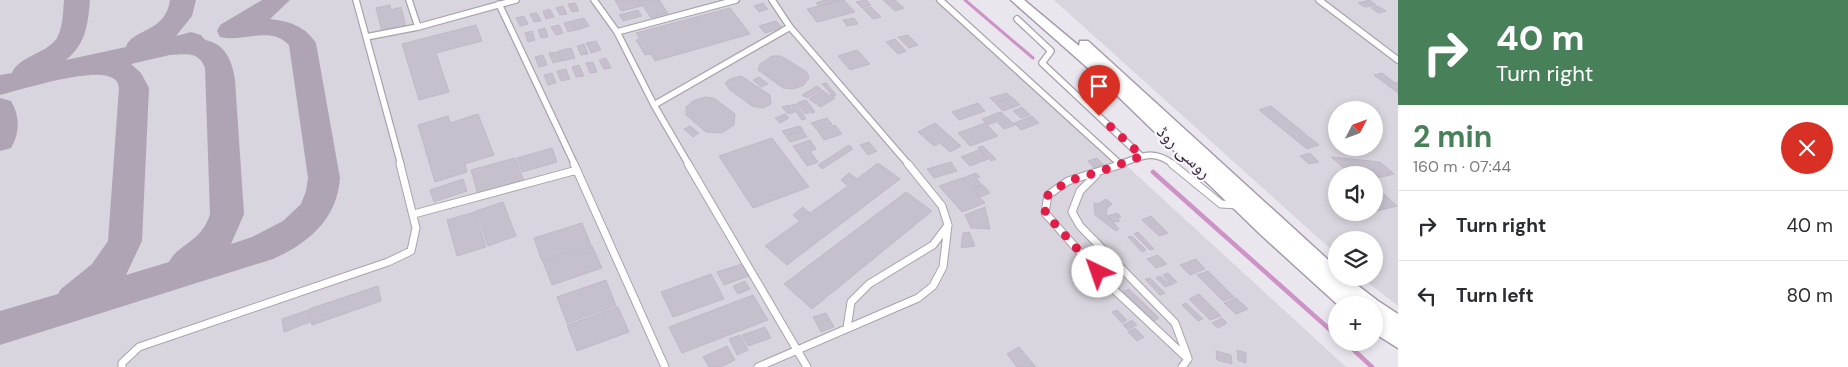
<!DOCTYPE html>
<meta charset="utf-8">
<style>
body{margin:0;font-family:"DM Sans","Noto Naskh Arabic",sans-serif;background:#f2f2f3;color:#2b2b33;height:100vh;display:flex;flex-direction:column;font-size:19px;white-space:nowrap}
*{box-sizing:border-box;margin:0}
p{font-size:16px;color:#7c7c81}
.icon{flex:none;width:28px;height:28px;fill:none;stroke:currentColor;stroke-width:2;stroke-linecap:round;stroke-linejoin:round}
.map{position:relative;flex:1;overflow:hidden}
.details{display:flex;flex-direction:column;background:#fff;width:450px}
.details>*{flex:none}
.banner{background:#488059;color:#fff;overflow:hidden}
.needle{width:32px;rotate:49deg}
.fabs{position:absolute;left:1328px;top:101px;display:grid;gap:10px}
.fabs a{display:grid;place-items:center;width:55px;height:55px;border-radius:50%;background:#fff;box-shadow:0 2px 8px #0003;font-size:25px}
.pin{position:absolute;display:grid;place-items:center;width:42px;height:42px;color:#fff;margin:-51px -21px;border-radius:50% 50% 50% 0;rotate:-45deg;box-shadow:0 0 5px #0007}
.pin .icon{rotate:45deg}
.me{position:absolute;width:55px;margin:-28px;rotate:318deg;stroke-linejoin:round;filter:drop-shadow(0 0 4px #0008)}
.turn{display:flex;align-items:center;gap:18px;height:105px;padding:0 15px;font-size:22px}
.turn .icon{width:65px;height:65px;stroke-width:2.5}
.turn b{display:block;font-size:35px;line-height:42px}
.round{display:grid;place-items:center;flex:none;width:52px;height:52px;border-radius:26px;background:#f2f2f3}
.head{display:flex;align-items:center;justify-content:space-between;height:85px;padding:0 15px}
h1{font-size:30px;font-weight:700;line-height:38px;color:#488059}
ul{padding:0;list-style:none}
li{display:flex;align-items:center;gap:15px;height:70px;padding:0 15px;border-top:1px solid #e1e1e2}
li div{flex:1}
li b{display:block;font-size:19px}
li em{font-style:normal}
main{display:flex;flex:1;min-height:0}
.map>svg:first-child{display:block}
</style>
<main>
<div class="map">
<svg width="1398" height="367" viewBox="0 0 1398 367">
<rect width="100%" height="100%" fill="#eae6ee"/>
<!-- built -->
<path fill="#d9d5de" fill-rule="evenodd" d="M0,0H946L1346,367H0Z
M1054,0H1398V306L1362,278H1374V240H1336V254ZM1336,110H1374V148H1336ZM1336,175H1374V212H1336Z"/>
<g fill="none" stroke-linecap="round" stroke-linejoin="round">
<!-- stream-far1 -->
<path stroke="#ce93c6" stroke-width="3" d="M965,0L1033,58"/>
<!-- stream -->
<path stroke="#ce93c6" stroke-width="4.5" d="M1153,172L1336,335
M1345,342L1372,367"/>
<!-- taxiway -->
<path fill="#aea4b4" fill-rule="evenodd" d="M64,0H90C88,24 86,44 66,60L126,47C131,29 166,33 170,0H196L192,16L176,36L191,32L201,35C204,41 208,40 214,43C228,49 233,66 235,80L244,214L231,244L252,237L283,221L301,204L306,191L308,178L289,45C270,25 243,43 220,37L217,31L220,25L262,0H290L270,19C289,21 305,26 316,43L340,178C337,219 309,243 273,259L0,345V311L58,294L61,289L92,264L108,241L119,88C118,82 116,79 110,77C91,68 23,89 0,95V75L12,73C19,55 49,54 58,36C63,25 63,12 64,0ZM170,55C186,54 199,51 205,68L210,214C202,242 178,244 169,262L126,275L142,241L149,88L141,73L131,64Z
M0,98L11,101C20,116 20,133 11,148L0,151Z"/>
</g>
<!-- building -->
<path fill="#c6bfcc" stroke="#c1b9c7" d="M615,0H638L642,6L621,11Z
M639,0H659L668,13L651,18Z
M825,0H840L819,6L816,3Z
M844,0L855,12L817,22L807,9Z
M866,0L871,5L862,8L856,2Z
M883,0H895L904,8L895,11Z
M1370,0L1376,5L1365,7L1358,3Z
M575,3L579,11L572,12L568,4Z
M763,3L768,9L759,12L754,6Z
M390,5L391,10L401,7L406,27L382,32L376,8Z
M563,6L567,14L560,15L556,8Z
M1378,6L1386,11L1379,13L1371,8Z
M871,7L881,17L873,19L863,9Z
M730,8L750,34L655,61L651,54L645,55L636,40L640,39L636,33Z
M550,9L554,17L546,19L543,11Z
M638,10L642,16L623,21L619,15Z
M537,13L541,21L534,22L530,14Z
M524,16L528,24L520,26L516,18Z
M584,18L589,26L577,30L572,21Z
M854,18L858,24L847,26L843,20Z
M571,21L576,30L568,32L564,23Z
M776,21L783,28L765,33L759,26Z
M476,25L482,41L436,53L449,92L419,100L402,44Z
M559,25L563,33L556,35L551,27Z
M545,28L548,37L541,38L538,30Z
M532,31L535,40L528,42L525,33Z
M908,35L918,45L909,48L898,37Z
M895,39L906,51L898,54L886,42Z
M596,41L601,50L591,53L586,43Z
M584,44L588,54L581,55L577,46Z
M571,48L575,58L562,61L558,51Z
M857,50L870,64L850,70L838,56Z
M557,52L561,61L553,63L549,53Z
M543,55L547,65L539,67L535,57Z
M772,56H781L807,72L809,78L803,86L792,89L783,88L758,70L760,64Z
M606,58L611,68L604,69L599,60Z
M593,62L597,72L590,73L586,63Z
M579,65L584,76L576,77L572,67Z
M566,69L570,79L561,81L557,71Z
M552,73L556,83L548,85L544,75Z
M1382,73L1395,83L1398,82V93L1374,75Z
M741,76L770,95L771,104L763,108L752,106L730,90L725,83L730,79Z
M759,77L768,84L761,87L753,80Z
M826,83L836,95L833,96L822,84Z
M817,86L821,89L807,98L802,95Z
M822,90L829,95L816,104L809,99Z
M1007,93L1011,97L994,102L990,98Z
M831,95L835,98L821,107L817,105Z
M705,97L714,98L735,114L734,125L722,133L706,132L686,115V107L693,101Z
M1012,97L1020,105L1003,111L995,103Z
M806,100L815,112L811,113L802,101Z
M801,101L809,113L805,114L797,103Z
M978,103L985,111L959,120L952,112Z
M796,104L806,119L802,120L791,105Z
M789,105L795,112L788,114L782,107Z
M1271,106L1319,145L1307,149L1259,110Z
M1022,107L1030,115L1021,118L1013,111Z
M1001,112L1015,125L1004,129L991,115Z
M478,114L494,155L465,164L467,172L435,182L418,125L448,116L450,123Z
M785,114L789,118L780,123L775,118Z
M991,116L996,122L987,125L982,119Z
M1032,116L1039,123L1021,130L1014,123Z
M827,118L832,124L816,129L811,123Z
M935,123L961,146L950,152L940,143L934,146L918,132Z
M985,123L998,136L970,146L958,133Z
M835,125L842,134L824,140L817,130Z
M690,126L699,133L693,137L684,129Z
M800,126L803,130L785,135L782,131Z
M803,131L807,137L790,142L786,136Z
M772,138L809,187L753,208L719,156Z
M810,140L816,149L810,151L818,162L807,166L793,146Z
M869,142L877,151L868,155L860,145Z
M849,145L853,149L822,169L818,165Z
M983,146L996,159L991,161L978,148Z
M552,148L557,162L522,172L517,158Z
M979,150L988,159L970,166L961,157Z
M1310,153L1319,162L1309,164L1300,156Z
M1331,157L1380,162L1394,174L1374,179V175H1352Z
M515,158L524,181L478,195L471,170Z
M1097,158L1104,165L1095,169L1088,161Z
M951,162L957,171L934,178L927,169Z
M878,163L900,179L787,265L765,246L800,221L793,215L803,207L810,213L848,186L841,180L849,173L857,179Z
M976,173L980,177L976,178L982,185L973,188L963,178Z
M962,178L985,203L962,212L939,186Z
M463,179L467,191L434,202L430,190Z
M983,185L990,193L980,197L973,189Z
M1374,185L1397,206L1377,211L1374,208Z
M906,192L932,211L812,309L784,284Z
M1106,199L1112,204L1107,208L1106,214L1119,229L1116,231L1095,215L1094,203L1098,204Z
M503,202L516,236L488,246L476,211Z
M985,207L990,229L971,228L965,215Z
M475,212L486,247L457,256L447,220Z
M1117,213L1121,217L1117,218L1120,221L1114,222L1108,216Z
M1151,216L1168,233L1159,236L1142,220Z
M582,223L591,245L542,261L534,238Z
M969,232L975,246L961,248L963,233Z
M1138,232L1154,249L1150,250L1134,234Z
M1132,236L1146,250L1142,252L1128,237Z
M592,246L602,268L552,285L543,262Z
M1158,255L1167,264L1156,268L1147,259Z
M1196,259L1205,269L1190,275L1180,265Z
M742,264L749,276L724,285L717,272Z
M1208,271L1234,297L1223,301L1197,275Z
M1168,273L1177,282L1171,285L1163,275Z
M711,274L724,299L673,317L661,292Z
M1160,276L1170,285L1165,287L1156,278Z
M1150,278L1165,293L1160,295L1145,279Z
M606,280L616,306L567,323L557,297Z
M745,281L750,289L738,294L733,286Z
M378,286L381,301L312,325L309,309Z
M1129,289L1159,318L1151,323L1120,293Z
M1199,294L1221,316L1210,320L1189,299Z
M753,295L768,320L682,353L669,327Z
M1236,298L1248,309L1236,314L1224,303Z
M1186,303L1203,319L1198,321L1182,305Z
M618,307L629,332L577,351L567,325Z
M308,310L310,322L284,332L282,319Z
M1117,310L1127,320L1122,323L1112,312Z
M826,313L834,327L821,332L813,317Z
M1222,318L1227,323L1218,328L1212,323Z
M1132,320L1137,325L1128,330L1123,325Z
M765,327L771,338L748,346L742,335Z
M1135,328L1144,337L1137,341L1128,332Z
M740,335L748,350L737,355L729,339Z
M727,346L735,360L721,367H709L703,357Z
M1019,347L1036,367H1017L1007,354Z
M1237,350L1246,353V363L1238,360Z
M1216,351L1231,355L1232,364L1217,360Z"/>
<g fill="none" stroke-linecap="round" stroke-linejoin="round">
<!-- lane-far1 casing -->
<g stroke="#aaa1af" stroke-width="8">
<path id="lane-far1" d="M356,0L401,165
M409,0L418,27
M594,0L617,32L654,105L689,165
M772,0L790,27L909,165
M940,0L1120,164
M1319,0L1398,60
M499,4L575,165
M1017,19L1051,51L1042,63L1141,156
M617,32L736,0
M366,37L418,27L516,0
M654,105L790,27
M1118,165C1140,157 1153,148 1174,165"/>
</g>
<!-- lane casing -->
<g stroke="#aaa1af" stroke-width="9">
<path id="lane" d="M574,164L665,367
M688,164L807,367
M1122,164L1068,181L1048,195L1045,213L1109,285L1188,359
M1172,164L1221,204L1238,205
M1096,175L1080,191L1072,212L1080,226L1175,323L1188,358
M414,214L577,170
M847,328L851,302L869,284L933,245L948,225
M122,367V363L139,347L388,262L411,251L416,228L400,164
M758,367L918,298L933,286L943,267L948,225L942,206L908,164
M1182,367L1188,359"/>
</g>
<!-- secondary casing -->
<g stroke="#a799ae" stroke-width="3">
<path id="secondary" d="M1011,0H1024L1079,46L1080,41H1088L1336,267V278H1348L1378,301L1398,314V348L1374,333V305H1338L1260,234L1098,77Z"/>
</g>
<!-- lane-far1 -->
<use href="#lane-far1" stroke="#fff" stroke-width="5.5"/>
<!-- lane -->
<use href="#lane" stroke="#fff" stroke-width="7"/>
<!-- secondary -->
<use href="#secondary" fill="#fff" fill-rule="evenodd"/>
</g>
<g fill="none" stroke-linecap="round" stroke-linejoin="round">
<!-- route -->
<path stroke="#e11d48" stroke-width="9" stroke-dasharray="0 16.2" d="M1098,272L1045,213L1048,195L1068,181L1099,172L1142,156L1099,116"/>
</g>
<g text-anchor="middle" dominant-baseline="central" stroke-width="4.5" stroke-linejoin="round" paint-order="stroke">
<!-- street labels -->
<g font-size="18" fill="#38263f" stroke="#f9f7fa">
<text transform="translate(1184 152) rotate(44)">روسی روڈ</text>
</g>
</g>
</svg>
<div class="fabs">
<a><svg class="needle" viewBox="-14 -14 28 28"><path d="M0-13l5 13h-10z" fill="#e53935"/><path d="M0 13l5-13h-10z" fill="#7c7c81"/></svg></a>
<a><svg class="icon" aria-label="sound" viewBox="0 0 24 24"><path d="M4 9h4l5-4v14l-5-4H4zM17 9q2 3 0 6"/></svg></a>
<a><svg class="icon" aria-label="layers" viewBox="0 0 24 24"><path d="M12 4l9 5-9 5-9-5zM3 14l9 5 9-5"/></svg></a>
<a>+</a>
</div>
<div class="pin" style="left:1099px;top:116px;background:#d93025"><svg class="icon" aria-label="arrive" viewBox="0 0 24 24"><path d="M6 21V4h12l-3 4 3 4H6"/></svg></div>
<svg class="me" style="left:1098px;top:272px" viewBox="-20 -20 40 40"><circle r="19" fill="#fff"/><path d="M0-13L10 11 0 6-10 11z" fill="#e11d48"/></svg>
</div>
<section class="details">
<div class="banner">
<div class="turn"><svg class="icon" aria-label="right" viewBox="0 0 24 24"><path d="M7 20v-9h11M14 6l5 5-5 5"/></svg><div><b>40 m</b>Turn right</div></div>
</div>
<div class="head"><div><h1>2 min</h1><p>160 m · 07:44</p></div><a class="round" style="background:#d93025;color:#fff"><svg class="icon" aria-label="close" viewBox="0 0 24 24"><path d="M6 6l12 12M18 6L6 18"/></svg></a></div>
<ul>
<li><svg class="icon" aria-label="right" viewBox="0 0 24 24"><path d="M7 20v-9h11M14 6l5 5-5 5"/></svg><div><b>Turn right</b></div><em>40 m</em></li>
<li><svg class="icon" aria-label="left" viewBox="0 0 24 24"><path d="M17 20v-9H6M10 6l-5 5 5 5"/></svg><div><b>Turn left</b></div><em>80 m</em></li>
</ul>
</section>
</main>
